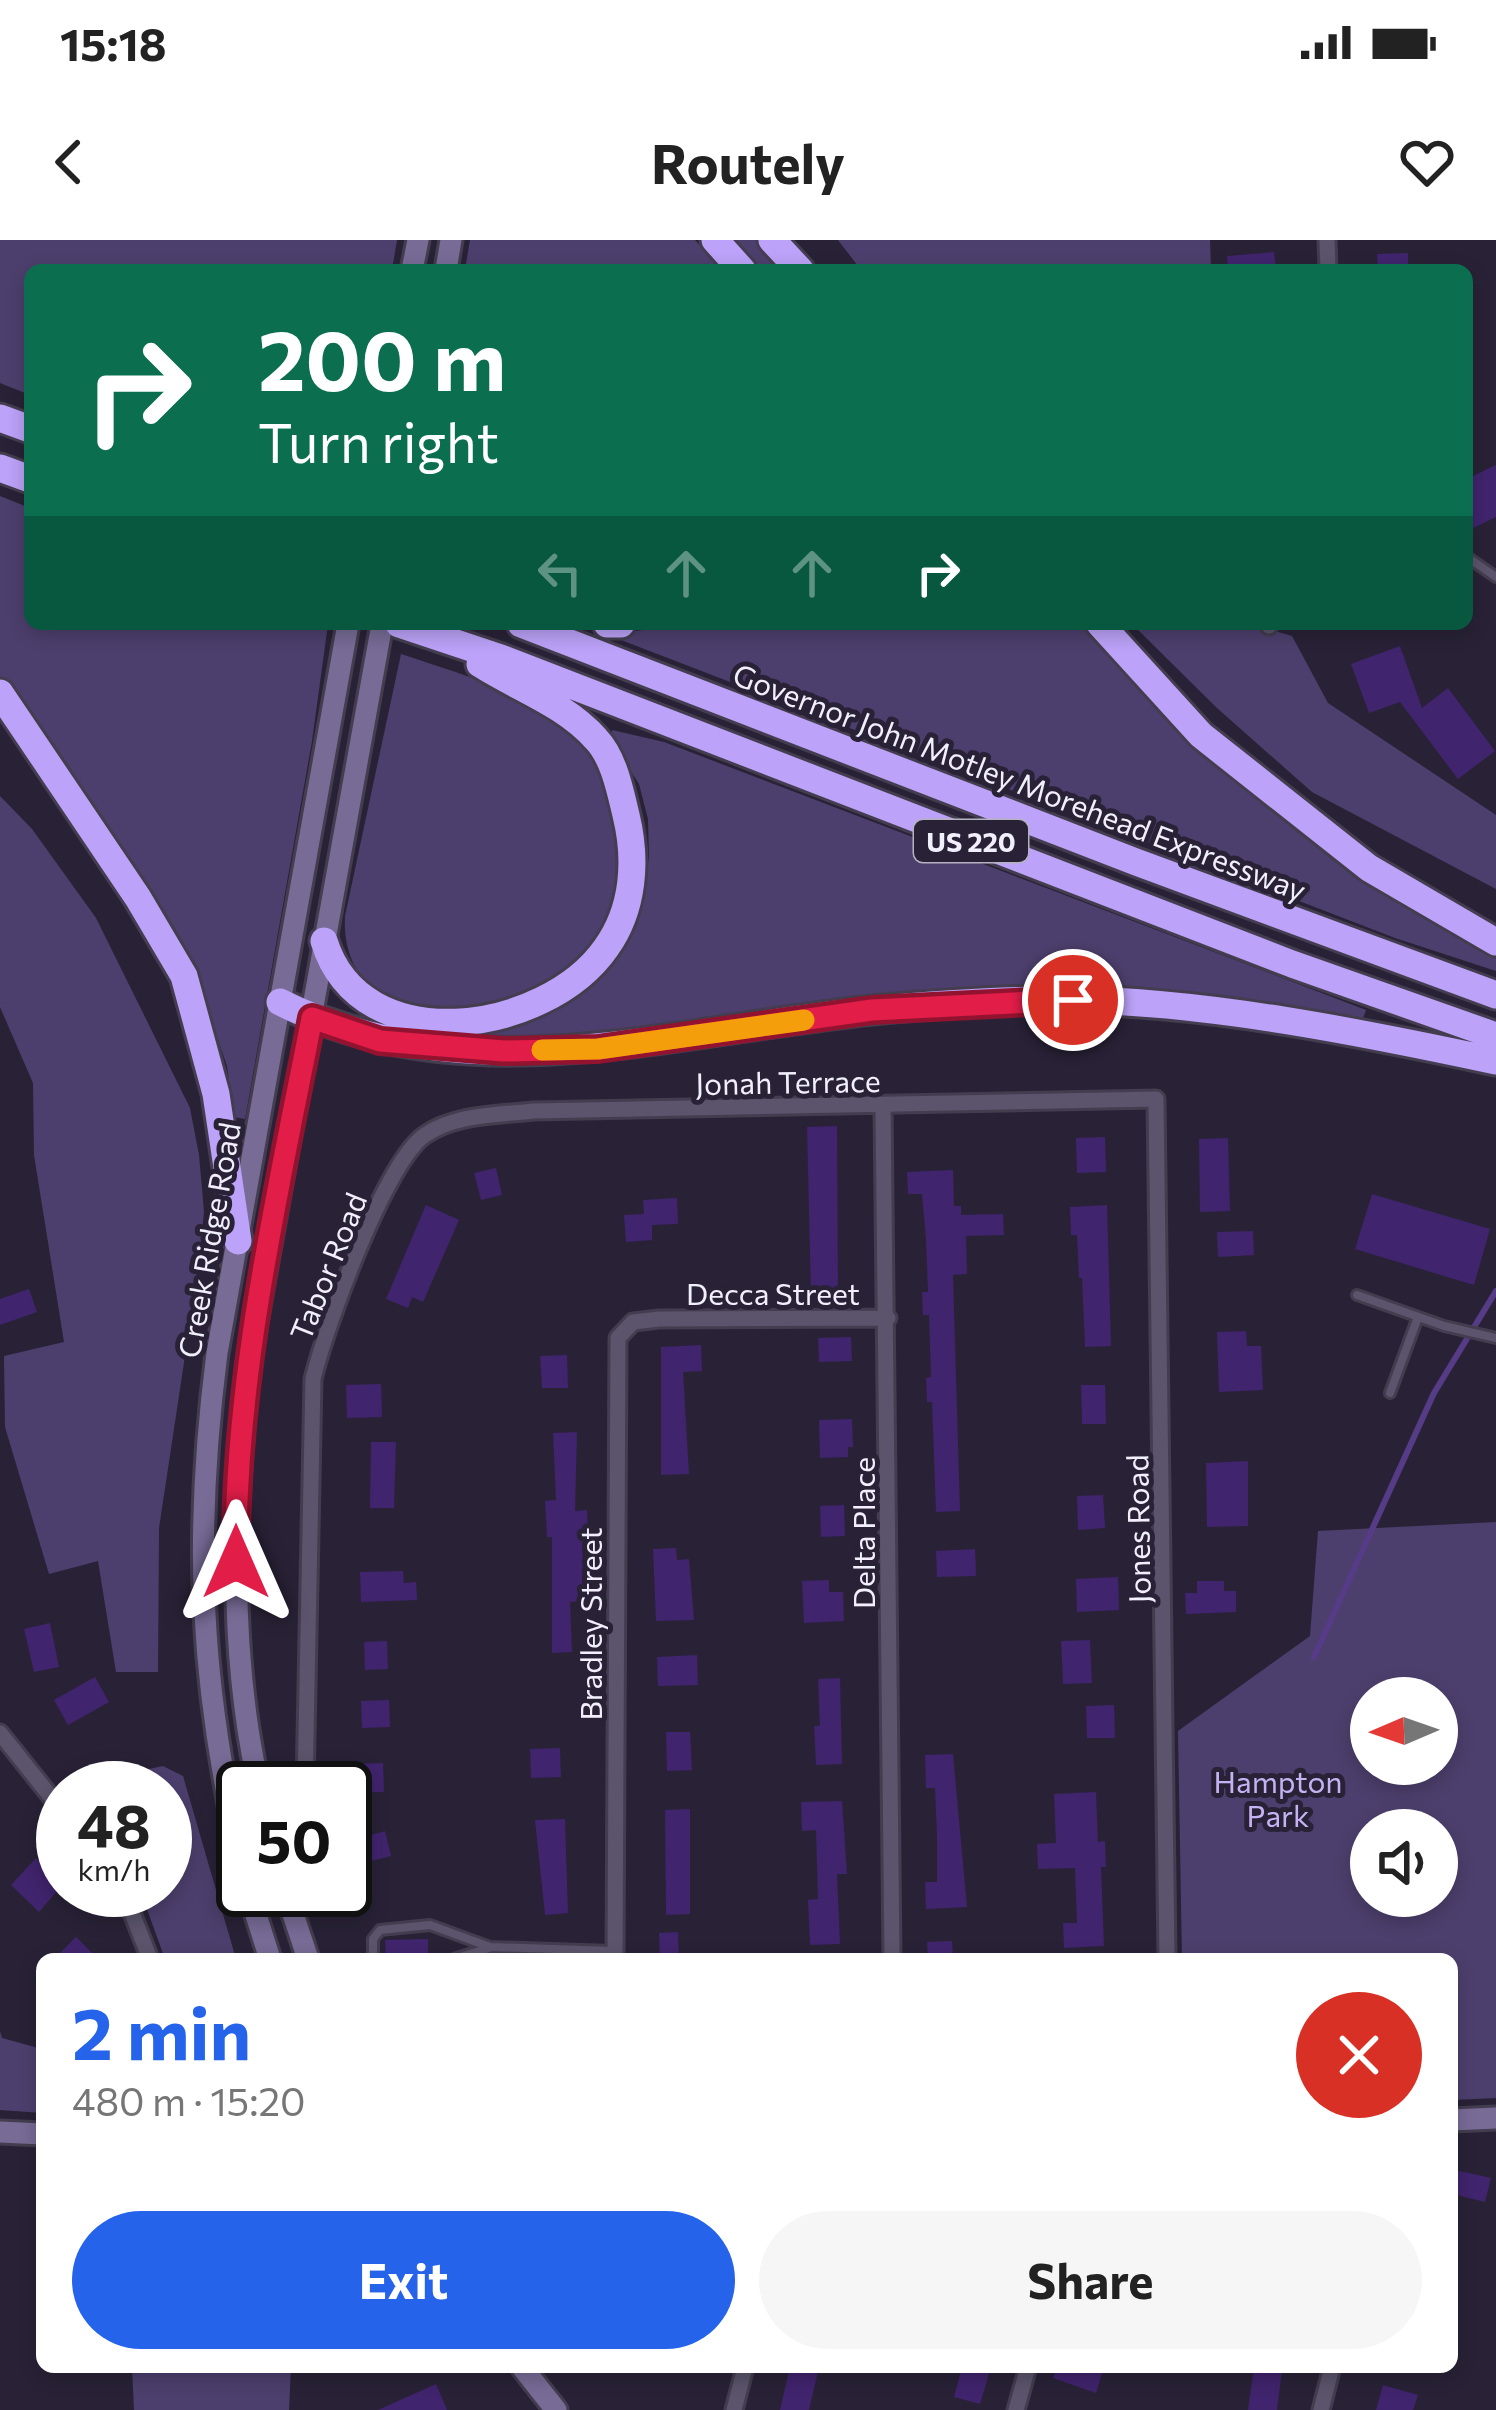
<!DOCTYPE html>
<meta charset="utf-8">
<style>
body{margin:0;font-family:Commissioner,sans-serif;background:#f6f6f6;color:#222;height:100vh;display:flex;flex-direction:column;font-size:45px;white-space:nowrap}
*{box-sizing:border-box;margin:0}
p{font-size:39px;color:#767676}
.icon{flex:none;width:66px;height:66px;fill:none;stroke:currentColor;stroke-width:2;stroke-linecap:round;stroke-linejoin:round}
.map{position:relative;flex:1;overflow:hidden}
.details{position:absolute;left:36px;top:1713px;width:1422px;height:420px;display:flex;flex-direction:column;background:#fff;border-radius:18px;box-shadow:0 6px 18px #0003}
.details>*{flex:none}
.guide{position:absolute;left:24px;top:24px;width:1449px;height:366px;border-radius:18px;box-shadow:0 6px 18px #0003;background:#0b6e4f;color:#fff;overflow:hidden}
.needle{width:78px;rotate:268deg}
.fabs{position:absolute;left:1350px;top:1437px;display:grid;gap:24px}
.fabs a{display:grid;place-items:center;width:108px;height:108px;border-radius:50%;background:#fff;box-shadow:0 6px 18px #0003;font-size:60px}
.speed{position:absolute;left:36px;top:1521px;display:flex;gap:24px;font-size:60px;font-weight:700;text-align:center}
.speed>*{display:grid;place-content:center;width:156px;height:156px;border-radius:50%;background:#fff;box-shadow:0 6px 18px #0003;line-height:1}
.speed small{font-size:30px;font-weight:400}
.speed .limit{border:6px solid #111;border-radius:18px;background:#fff;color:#111}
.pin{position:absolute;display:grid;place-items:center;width:102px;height:102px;color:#fff;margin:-51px;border:6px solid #fff;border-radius:50%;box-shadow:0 3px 12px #0007}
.me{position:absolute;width:132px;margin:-66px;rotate:0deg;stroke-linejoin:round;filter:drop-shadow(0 0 9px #0008)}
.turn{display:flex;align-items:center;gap:42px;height:252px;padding:0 36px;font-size:54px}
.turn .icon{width:156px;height:156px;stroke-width:2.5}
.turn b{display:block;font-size:84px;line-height:102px}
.lanes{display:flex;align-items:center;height:114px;padding:0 36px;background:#0003;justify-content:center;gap:60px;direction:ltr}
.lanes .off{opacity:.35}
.round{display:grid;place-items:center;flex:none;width:126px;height:126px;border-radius:63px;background:#f6f6f6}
.headline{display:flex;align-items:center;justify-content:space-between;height:204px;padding:0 36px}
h1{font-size:72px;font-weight:700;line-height:90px;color:#2563eb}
.button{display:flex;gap:24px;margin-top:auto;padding:24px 36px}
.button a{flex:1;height:138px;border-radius:72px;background:#2563eb;color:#fff;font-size:48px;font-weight:700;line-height:138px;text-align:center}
.button a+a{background:#f6f6f6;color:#222}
.status{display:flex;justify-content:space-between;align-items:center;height:84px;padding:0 60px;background:#fff;direction:ltr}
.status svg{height:33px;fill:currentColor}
header{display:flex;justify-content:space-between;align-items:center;height:156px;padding:0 36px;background:#fff;font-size:54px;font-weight:700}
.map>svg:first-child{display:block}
</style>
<div class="status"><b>15:18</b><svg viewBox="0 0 49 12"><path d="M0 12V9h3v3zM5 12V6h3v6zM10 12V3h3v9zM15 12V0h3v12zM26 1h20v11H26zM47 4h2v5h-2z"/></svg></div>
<header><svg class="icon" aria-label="back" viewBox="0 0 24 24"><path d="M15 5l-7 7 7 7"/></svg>Routely<svg class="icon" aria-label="heart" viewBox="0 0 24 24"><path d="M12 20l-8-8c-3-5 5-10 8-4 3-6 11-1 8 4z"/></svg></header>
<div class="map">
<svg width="1496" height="2170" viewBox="0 0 1496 2170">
<rect width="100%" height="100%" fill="#292237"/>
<!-- green -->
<path fill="#4d3f6d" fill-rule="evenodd" d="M0,0H397L392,30H30V155L0,143Z
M470,0H695L723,30H465Z
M729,0H756L786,30H755Z
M838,0H1210L1211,30H861Z
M0,256L30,268V384H328L312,501L245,879L234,877L227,826L205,762L174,693L0,438Z
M683,384H1081L1184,495L1496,712V731L1395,698L621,400L623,393Z
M1132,384H1252L1292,396L1328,463L1496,575V649L1312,552L1217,468Z
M401,414C464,435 544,457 588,508C605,527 610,552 617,575C674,764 336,848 345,676Z
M612,490L664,502L1366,770L1362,781L886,756L567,796L428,794L472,788L630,693L643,656L649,617L648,579L639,544L611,500Z
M0,556L32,589L96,678L190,868L199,915L204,972L199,1023L159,1288L158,1432H116L98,1321L49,1334L5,1187L4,1116L64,1102L34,915L33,843L0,767Z
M1496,1282V1858L1452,1860V1719H1182L1178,1491L1310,1396L1318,1291ZM1371,1458H1437V1524H1371ZM1371,1590H1437V1656H1371Z
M163,1526L183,1536L236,1719H165L140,1650H165V1548H63V1551L60,1548Z
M0,1791L2,1798L42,1809V1873L0,1870Z
M132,2127H291L289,2170H134Z"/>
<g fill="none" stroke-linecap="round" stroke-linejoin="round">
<!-- stream -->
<path stroke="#563b86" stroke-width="6" d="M1314,1417L1434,1153L1496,1051"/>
</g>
<!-- building -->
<path fill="#40246d" d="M1274,12L1276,30H1228L1227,16Z
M1408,13V30H1378L1377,14Z
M1496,225V277L1467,291V239Z
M1400,406L1422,468L1448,448L1495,511L1458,539L1400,462L1369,473L1351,424Z
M837,886L838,1053L811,1054L807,887Z
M1105,897L1106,932L1077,933L1076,898Z
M1228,898L1230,971L1200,972L1199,899Z
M496,928L502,955L481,960L474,933Z
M953,930L954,966H961V975L1003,974L1004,995L966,996L967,1034L953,1035L960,1271L936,1272L932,1162H927L926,1138L931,1137L929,1075H923L922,1052H928L926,999L922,954H908L907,932Z
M1372,954L1490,989L1474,1045L1355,1009Z
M677,958L678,984L652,985V1000L626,1002L624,975L644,974L643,960Z
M426,965L459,980L423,1062L412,1057L408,1068L386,1059Z
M1107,965L1111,1106L1085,1107L1082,1038H1079L1077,995H1071L1070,967Z
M1253,991L1254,1015L1218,1017L1217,992Z
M29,1049L37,1072L0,1085V1059Z
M1246,1091L1247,1106H1261L1263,1150L1219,1152L1217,1092Z
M851,1097L852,1121L819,1122L818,1098Z
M701,1105L702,1131L683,1132L689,1234L661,1235V1107Z
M567,1115L568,1148H542L540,1116Z
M381,1144L382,1177L347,1178L346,1145Z
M1081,1145H1105L1106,1184H1082Z
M852,1179L853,1207H848V1217L820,1218L819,1180Z
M577,1192L575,1271L587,1270L588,1296H582L584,1361L570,1362L572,1412L552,1413V1297H547L545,1261L556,1260L553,1193Z
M371,1202H396L394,1268H370Z
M1248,1221V1286L1207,1287L1206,1223Z
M1103,1255L1105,1288L1078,1290L1077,1256Z
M844,1265L845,1296L821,1297L820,1266Z
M676,1308L677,1320L689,1319L694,1380L656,1381L653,1309Z
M975,1309L976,1336L937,1337L936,1311Z
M403,1331L404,1343L416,1342L417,1360L361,1362L360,1332Z
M1118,1337L1119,1370L1077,1372L1076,1339Z
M829,1340V1352H843L844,1381L804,1383L802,1341Z
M1197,1341H1224V1351H1236V1372L1186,1374L1185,1353H1197Z
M50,1383L59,1427L34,1432L24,1389Z
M1090,1400L1092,1443L1063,1444L1061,1401Z
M387,1401L388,1429L365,1430L364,1402Z
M697,1415L698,1445L658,1446L657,1417Z
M95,1437L109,1462L68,1485L54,1460Z
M840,1438L842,1524L816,1525L814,1486H820L818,1439Z
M389,1460L390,1487L362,1488L361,1461Z
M1114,1465L1115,1498H1087L1086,1466Z
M666,1492H690L692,1530L667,1531Z
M560,1508L561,1537L531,1538L530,1509Z
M953,1514L967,1667L926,1669L925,1642H937V1597L935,1548H926L925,1515Z
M383,1523L384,1552L353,1553L352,1524Z
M1096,1552L1098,1602L1105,1601L1106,1627H1101L1104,1706L1064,1708L1063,1683H1077L1075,1628L1038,1629L1037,1604L1056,1603L1054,1554Z
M842,1561L847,1634H837L840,1704L810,1705L808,1660L818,1659L816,1590L802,1591L801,1562Z
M690,1569V1674L666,1675L665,1570Z
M565,1579L568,1673L545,1675L535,1580Z
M385,1591L391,1616L368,1622L361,1598Z
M36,1618L63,1644L39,1672L11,1645Z
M678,1692L679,1719H660L659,1693Z
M76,1697L98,1719H54Z
M428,1699V1719H386L385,1700Z
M952,1701L953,1719H928L927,1702Z
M1455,1930L1491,1938L1485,1962L1452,1954Z
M790,2127H819L809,2170H780Z
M962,2127H991L980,2164L954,2157Z
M1057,2127L1103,2130L1096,2153L1053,2138Z
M1254,2127L1282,2130L1277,2170H1248Z
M436,2144L447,2170H378Z
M1383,2145L1418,2155L1413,2170H1376Z"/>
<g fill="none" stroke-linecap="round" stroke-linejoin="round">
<!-- lane casing -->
<g stroke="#433d4f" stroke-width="14">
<path id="lane" d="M1467,317L1496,337
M1357,1055L1444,1086L1496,1098
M1390,1153L1418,1077
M373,1719V1699L380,1690L430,1685L490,1707L613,1711
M454,1719L489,1708"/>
</g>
<!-- street casing -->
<g stroke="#433d4f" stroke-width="21">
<path id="street" d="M1327,0L1328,30
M1269,386L1270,384
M883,866L892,1719
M0,1493L63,1572
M305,1548L313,1139C325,1089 385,922 425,895C455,874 498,875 533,871L1156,859L1167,1719
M123,1650L150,1719
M615,1719L618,1098L633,1082L659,1079L888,1078
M734,2170L745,2127
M1016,2170L1028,2127
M1321,2170L1332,2127"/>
</g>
<!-- secondary casing -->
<g stroke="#433d4f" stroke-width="27">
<path id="secondary" d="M412,30L418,0
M446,30L451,0
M259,1548C227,1405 234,1260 250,1116L382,384
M243,1630C200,1446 193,1300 217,1113L348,384
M248,1650L270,1719
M285,1650L308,1719
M1452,1880L1496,1878
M0,1892L42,1894
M522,2127L556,2170"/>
</g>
<!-- highway casing -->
<g stroke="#433d4f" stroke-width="33">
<path id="highway" d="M715,0L742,30
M772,0L800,30
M0,178L30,189
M0,228L30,239
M399,384L501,418L1292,724L1496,796
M521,384L1136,622L1496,755
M607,384H621
M1100,384L1201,495L1369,628L1496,702
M0,453L138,658L184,736L216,854L238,1001
M324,701C361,822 546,794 606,708C634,669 637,620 626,575C620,550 614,518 596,499C565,464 519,449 480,424
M280,762C466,856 677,790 872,770C937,764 1006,759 1072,760C1206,761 1365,793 1496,821"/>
</g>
<!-- lane -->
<use href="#lane" stroke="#5b546c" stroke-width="8"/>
<!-- street -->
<use href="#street" stroke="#5b546c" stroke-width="15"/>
<!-- secondary -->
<use href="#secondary" stroke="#786b96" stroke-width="21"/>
<!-- highway -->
<use href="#highway" stroke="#bca2f8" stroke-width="27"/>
</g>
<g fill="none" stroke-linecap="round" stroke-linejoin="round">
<!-- route casing -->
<g stroke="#92132f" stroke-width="30">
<path id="route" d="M236,1322C234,1139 277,957 312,778L380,801L504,811L598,809L872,770L1073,760"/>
</g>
<!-- route -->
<use href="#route" stroke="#e11d48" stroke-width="21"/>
<!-- slow -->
<path stroke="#f59e0b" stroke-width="21" d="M542,810L598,809L804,780"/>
</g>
<g text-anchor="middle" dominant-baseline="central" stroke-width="10" stroke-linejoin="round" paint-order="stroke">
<!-- shield labels -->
<rect fill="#292237" stroke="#b6b2c2" stroke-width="3" x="914" y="580" width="114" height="42" rx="9"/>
<g font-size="27" font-weight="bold" fill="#f2effd">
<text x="971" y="601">US 220</text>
</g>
<!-- street labels -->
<g font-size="30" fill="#f2effd" stroke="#292237">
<text transform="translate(1020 541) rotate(21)">Governor John Motley Morehead Expressway</text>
<text transform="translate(788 841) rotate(-1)">Jonah Terrace</text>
<text transform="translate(208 1000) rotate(-80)">Creek Ridge Road</text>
<text transform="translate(327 1026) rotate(-68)">Tabor Road</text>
<text x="773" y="1052">Decca Street</text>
<text transform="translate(1137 1289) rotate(-91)">Jones Road</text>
<text transform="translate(862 1293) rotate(-90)">Delta Place</text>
<text transform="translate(589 1384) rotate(-90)">Bradley Street</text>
</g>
<!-- park labels -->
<g font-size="30" fill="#c4b2f2" stroke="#292237">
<text x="1278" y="1540">Hampton<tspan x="1278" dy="34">Park</tspan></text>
</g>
</g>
</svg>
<div class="fabs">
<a><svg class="needle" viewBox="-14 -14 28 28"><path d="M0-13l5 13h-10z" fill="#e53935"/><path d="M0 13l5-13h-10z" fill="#767676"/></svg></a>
<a><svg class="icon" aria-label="sound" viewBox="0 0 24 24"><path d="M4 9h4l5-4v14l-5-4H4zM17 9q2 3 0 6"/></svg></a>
</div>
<div class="speed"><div>48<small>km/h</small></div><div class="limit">50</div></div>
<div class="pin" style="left:1073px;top:760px;background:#d93025"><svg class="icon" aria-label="arrive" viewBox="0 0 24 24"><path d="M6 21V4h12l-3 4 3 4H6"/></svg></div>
<svg class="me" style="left:236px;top:1322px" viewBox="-20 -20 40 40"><path d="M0-17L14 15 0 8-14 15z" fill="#e11d48" stroke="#fff" stroke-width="4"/></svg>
<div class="guide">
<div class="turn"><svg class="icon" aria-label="right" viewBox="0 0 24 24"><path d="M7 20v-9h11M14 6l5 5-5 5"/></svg><div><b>200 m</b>Turn right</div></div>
<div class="lanes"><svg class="icon off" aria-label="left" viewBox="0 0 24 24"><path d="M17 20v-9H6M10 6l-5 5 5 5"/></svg><svg class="icon off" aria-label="ahead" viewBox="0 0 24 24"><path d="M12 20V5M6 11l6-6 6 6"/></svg><svg class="icon off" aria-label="ahead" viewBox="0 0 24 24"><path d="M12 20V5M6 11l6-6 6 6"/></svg><svg class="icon" aria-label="right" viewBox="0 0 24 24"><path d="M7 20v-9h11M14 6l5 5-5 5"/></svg></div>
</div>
<section class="details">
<div class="headline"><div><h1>2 min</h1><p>480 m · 15:20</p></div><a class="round" style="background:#d93025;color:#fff"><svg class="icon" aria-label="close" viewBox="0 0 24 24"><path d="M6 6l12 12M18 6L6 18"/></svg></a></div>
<div class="button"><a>Exit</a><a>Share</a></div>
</section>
</div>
